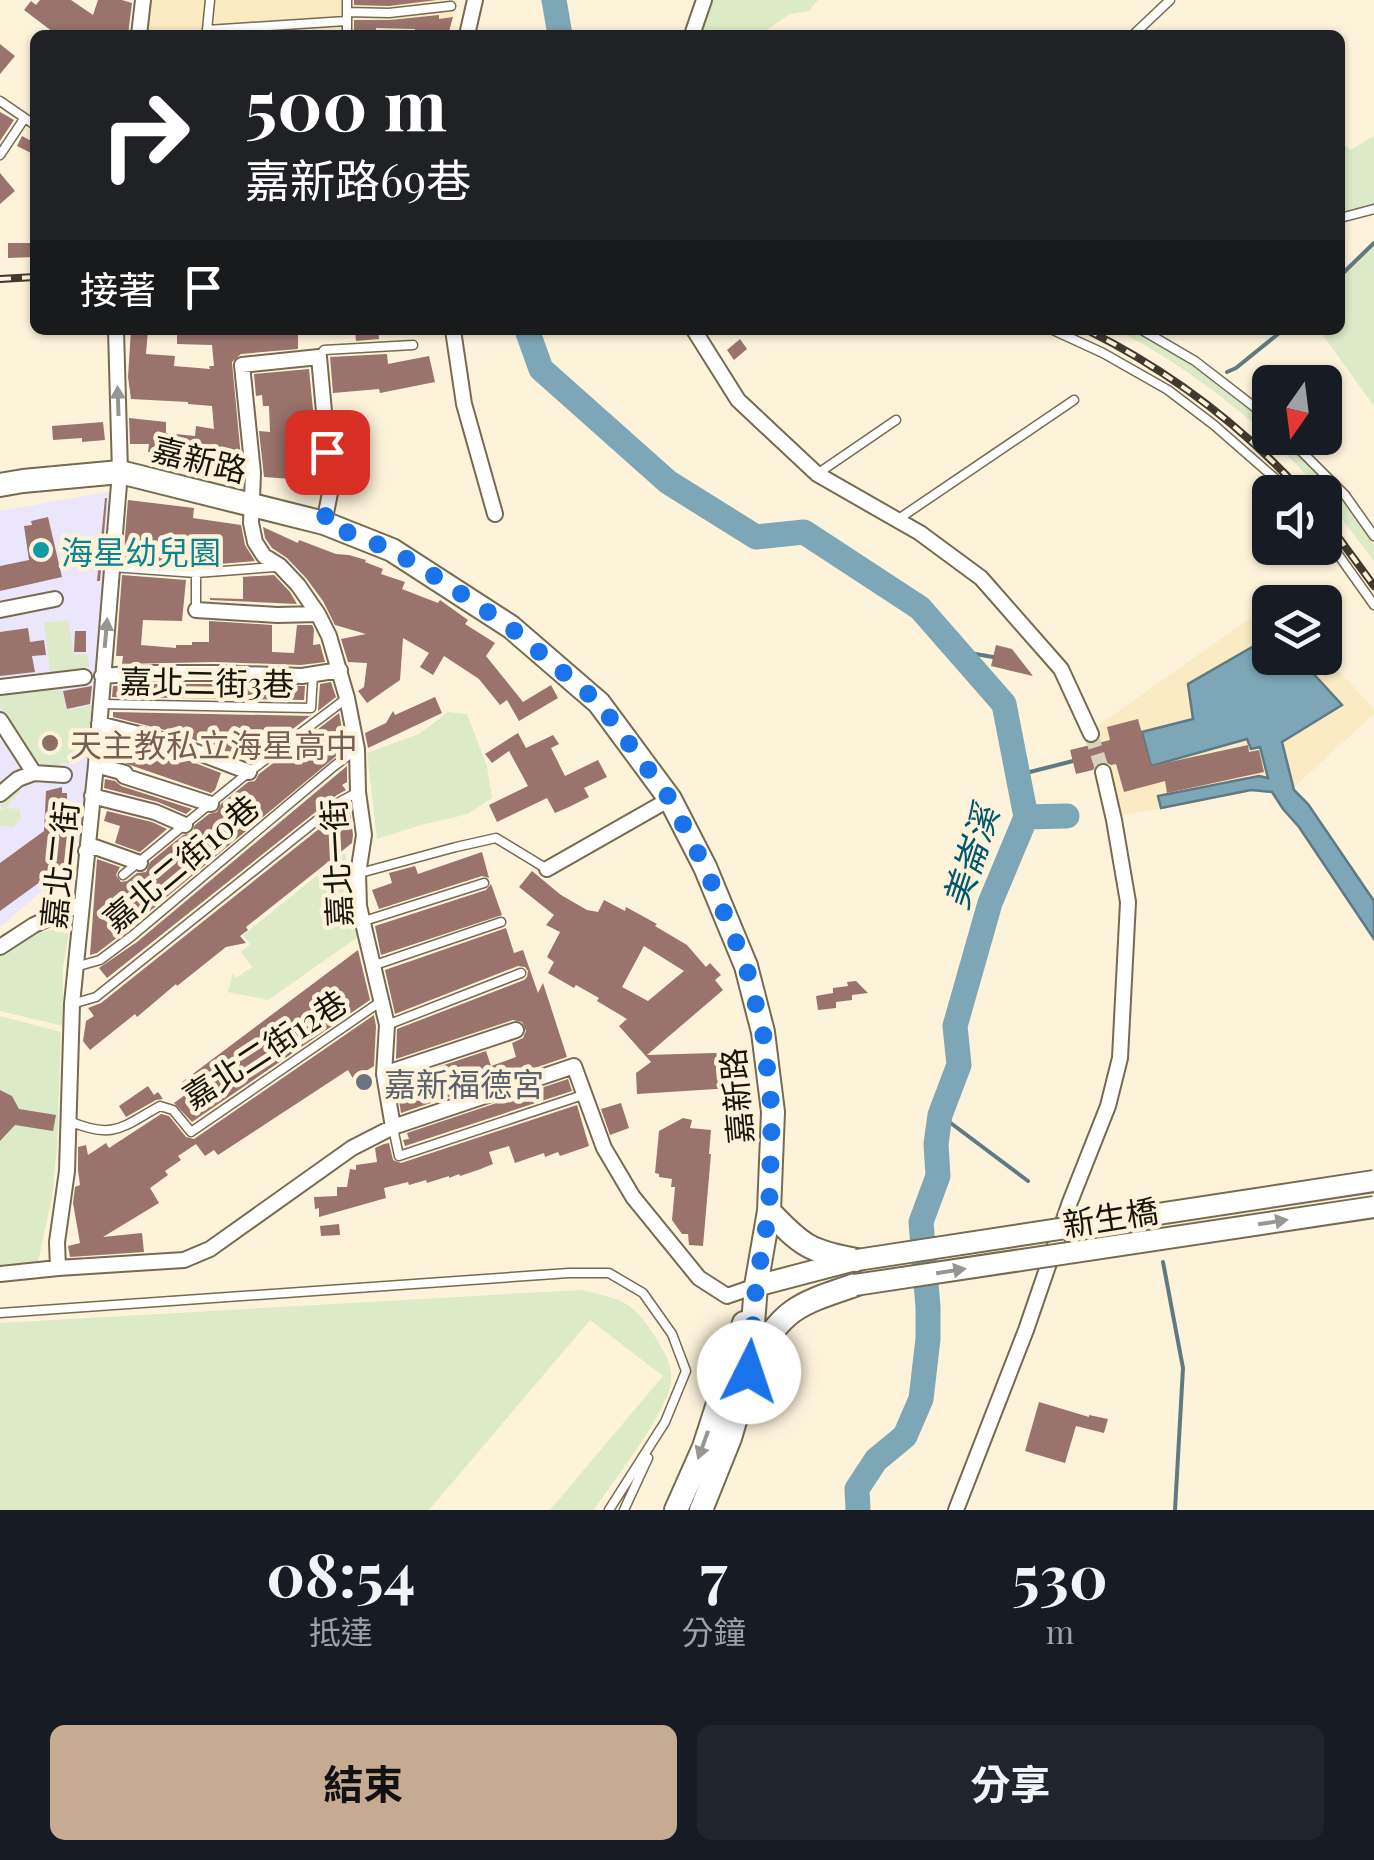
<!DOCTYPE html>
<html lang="zh-TW">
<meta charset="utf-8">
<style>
body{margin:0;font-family:"Playfair Display","Noto Sans TC",serif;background:#20242c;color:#f1f3f6;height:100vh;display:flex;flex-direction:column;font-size:38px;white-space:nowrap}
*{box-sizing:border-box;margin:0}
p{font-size:32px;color:#9ea1a6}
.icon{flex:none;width:55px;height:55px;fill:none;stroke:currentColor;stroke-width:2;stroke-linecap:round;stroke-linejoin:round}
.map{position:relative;height:1510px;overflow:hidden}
.drawer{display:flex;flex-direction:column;background:#171b24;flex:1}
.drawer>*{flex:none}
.guide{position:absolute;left:30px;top:30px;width:1315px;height:305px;border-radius:15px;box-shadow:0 2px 8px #0004;background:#202124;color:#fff;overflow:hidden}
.needle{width:65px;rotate:194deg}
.controls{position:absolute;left:1252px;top:365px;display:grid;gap:20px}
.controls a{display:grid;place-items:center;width:90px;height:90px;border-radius:15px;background:#171b24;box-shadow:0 2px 8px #0004;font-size:50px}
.pin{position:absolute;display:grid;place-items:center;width:85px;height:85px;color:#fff;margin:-42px;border-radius:20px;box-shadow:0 5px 15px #0006}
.me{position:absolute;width:110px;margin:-55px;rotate:4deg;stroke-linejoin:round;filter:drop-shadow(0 0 8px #0008)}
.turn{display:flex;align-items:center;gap:35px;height:210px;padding:0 50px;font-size:45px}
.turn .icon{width:130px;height:130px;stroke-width:2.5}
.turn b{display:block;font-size:70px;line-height:85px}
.then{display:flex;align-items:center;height:95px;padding:0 50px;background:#0003;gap:20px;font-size:38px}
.eta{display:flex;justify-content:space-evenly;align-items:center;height:170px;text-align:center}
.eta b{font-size:60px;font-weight:700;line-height:70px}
.primary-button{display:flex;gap:20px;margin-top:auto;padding:20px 50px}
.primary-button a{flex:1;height:115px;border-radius:15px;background:#c6ab93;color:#111;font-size:40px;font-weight:700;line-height:115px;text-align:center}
.primary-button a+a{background:#20242c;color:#f1f3f6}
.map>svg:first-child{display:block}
</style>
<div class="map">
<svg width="1374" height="1510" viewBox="0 0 1374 1510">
<rect width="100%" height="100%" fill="#fdf3db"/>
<!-- built -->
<path fill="#faebc5" d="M148,0H458L448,35H145Z
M1266,607L1270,614V658L1325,656L1374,709V714L1294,787L1272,792L1251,790L1121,816L1096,727Z"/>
<!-- education -->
<path fill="#ece6fc" d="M112,491L82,857L0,927V511Z"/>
<!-- green -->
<path fill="#ddeac7" d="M710,0H818L809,11L790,14L759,35H699Z
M1374,136V204L1340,212V140L1350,150Z
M1374,240V406L1319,330H1340V273Z
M1117,330H1134L1197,368L1270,426V438L1277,441L1288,443L1345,505L1374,545V561L1325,497V492H1321C1266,427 1193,369 1117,330Z
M68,620L74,655L87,654L89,667L83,668V673L51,678L44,623Z
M54,687L55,691L62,690L67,710L93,705L96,758L70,759V763H61L62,770L33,764L0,706V692Z
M448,712L467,714L487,766L492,798L468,814L421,825L377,839L367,753L419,734Z
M18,787L21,791L5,808L19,809L21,818L13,828L0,825V811L4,809L0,805Z
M345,853L358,937L268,1000L228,992L233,973L236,978L252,967L241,952L250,944L243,935Z
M70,925L63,968V1026L0,1011V954L27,936Z
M0,1016L61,1032L57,1147L52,1197L38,1262L0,1267Z
M580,1290C621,1299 633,1300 656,1338C664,1352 673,1365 671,1382C668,1411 613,1482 594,1510H550L663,1376L590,1320L429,1510H0V1323Z"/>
<!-- water -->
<path fill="#7da6b6" stroke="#5f7a82" stroke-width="2.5" d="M1261,642L1277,669L1299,658L1342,705L1282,742L1294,790L1308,804L1374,901V939L1299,827L1283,809L1272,792L1251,790L1161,808L1158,796L1259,776L1268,778L1260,747L1251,749L1247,739L1151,766L1142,732L1193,719L1188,684Z"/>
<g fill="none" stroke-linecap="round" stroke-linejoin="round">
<!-- stream -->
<path stroke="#5f7a82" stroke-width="4" d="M1340,276L1374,243
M1227,372L1236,368L1283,330
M958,651L993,657
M1018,775L1073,761
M940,1115L1028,1181
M1163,1262L1183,1368L1175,1510"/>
<!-- river -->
<path stroke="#7da6b6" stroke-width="25" d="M554,0L560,35
M527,330L541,369L668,482L756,537L804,532L920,608L1004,704L1026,817L990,903L955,1026L959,1065L940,1115L936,1144L938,1176L921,1222L928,1307V1339L921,1399L905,1436L876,1460L857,1489L858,1510
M1026,817L1067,816"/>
</g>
<!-- building -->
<path fill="#99736c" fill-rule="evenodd" d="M40,0H71L93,15L98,0H122L132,3L128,35H69L62,30L57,35L24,10L31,1L36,5Z
M354,0H437L389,6L354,5Z
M439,15V19L453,17L448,35H416L415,29L376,28V33L354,35V20H390Z
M0,44L15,56L0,74Z
M0,112L14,120L0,141Z
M22,136L35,143V155L17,146Z
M0,173L15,191L0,204Z
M8,243H35V257L8,258Z
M131,330H148L146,354L175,356L174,366L210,369L209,366H214L212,345L177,344V332L298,330V349L241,354L232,362L242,469L192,462L193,457L148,452L149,444H130L129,418L166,422V433L195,436L196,426L214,429L212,406L188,404V402L131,399L128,377Z
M355,330H378L379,339L356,341Z
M740,339L747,349L734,360L727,350Z
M387,354L388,364L429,356L435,382L380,393L379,389L333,393L330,357Z
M309,369L320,481L264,477L259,431L270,432L269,406H263L262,395L256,396L254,374Z
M103,422L105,440L82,442V438L53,440L52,426Z
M105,498H107L100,581H97Z
M128,500L194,508L193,518L241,525L245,545L255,561L208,565L188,562V565L123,560Z
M48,517L62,577L0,591V566L29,560L24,526L32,525L31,521Z
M263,527L298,543L299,540L336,554L349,555L366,560L365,562L383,569L381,574L405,582L402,589L438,603L440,600L468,620L465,624L495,643L486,656L523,702L551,685L558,698L519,721L507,700L500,705L479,679L444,656L433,675L420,667L429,653L403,638L400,680L367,703L358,691L364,687L367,663L348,662L341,639L366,634L335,625L323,601L306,578L287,558L272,548L265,538Z
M122,575L186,580L182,621L143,620L141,645L176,648V645H192V642H209V621L272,625V652L294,653L297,625H312L314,629L313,645L320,644L325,662L301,665L215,662L122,664L123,656H116Z
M274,575L290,592L297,604L210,600V598L243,599V577H241Z
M28,628L30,642L44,640L46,655L32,656L35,672L0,676V632Z
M75,631H86V652H74Z
M996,645L1012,649L1033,676L991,666Z
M331,682L336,697L318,711L320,684Z
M143,684H215L305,686L304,700L112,697L113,686Z
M92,686L90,704L67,709L63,691Z
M435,697L442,713L368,748L365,733L386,723L393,711L395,715Z
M113,712L311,716V715L251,761L173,732L113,717Z
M339,713L346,748L127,930L97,953L90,955L97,859L120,867L116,875L121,882L127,881L137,873L146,872L150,862L183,835L192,833L195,825L209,814L217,812L221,804L248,782L255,781L259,774Z
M1138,719L1151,766L1248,745L1249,752L1259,750L1264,772L1167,793L1165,781L1124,792L1116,764L1111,765L1105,762L1097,764L1093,770L1076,774L1070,750L1110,740L1107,727Z
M518,733L526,748L553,735L559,744L551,748L565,776L598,760L607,777L584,788L589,797L569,807L555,813L547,798L497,822L489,805L528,786L509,751L492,763L485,754Z
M138,745L167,752L221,773L215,790L211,793L107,757L108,748L136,752Z
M347,766V782L342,785L346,790L337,795L107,978L99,968L137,942Z
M105,779L115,781L121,786L192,809L186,814L158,802L104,788Z
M62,787V793H67V803L71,805L69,855L45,891L40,882L0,911V863L44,831L46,791Z
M349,805L353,835L352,843L246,927L248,930L240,936L246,943L226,947L177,986L176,984L137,1017L135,1014L90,1050L83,1041L86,1021L94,1016L88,1008L101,1003Z
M107,811L152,822L167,829L140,852L115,843L120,826L104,821Z
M482,852L489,878L482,876L379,909L372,890L392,883L389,873L415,866L418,874Z
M532,871L561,895L587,910L598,912L604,900L625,911L626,907L657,924L655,926L687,945L706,967L710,963L721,975L715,980L723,990L647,1055L747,1052L748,1087L637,1094L636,1073L651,1062L619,1026L627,1019L597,1001L599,998L576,985L574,988L548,973L554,962L547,957L560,932L546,925L554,915L519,887ZM644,946L684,971L648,1001L622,987Z
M491,884L502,915L381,955L375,926L486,890Z
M506,928L514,953L523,950L538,993L543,983L567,1057L401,1113L396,1081L486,1051L491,1066L516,1057L512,1043L523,1038L526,1031L522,1022L513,1020L396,1059L397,1029L524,980L527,977L528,971L525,967L518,966L395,1014L385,970Z
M358,950L370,1000L192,1122L174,1103L189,1092L182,1082Z
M856,981L868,993L852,995V1000L836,1002V1008L818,1010L816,996L833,993V988L848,986L847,982Z
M374,1015L376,1026L374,1066L366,1071L375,1087L362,1094L348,1070L218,1155L214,1150L205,1156L196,1144L178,1156L181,1160L165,1171L168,1175L150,1188L159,1203L103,1237L142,1233L144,1252L70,1257L68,1246L80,1243L73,1203L75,1187L80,1185L78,1170V1147L86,1145L88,1155L106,1143L109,1148L161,1114L169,1116L186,1137L194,1139Z
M568,1079L572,1091L405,1146L403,1140L409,1139L407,1133Z
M148,1086L154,1095L158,1092L163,1099L156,1100L126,1117L119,1106Z
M0,1090L12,1096L19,1109L56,1115L53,1131L15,1125L0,1141Z
M621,1103L629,1128L610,1135L601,1109Z
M577,1105L589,1146L560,1156L558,1152L545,1157L544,1153L515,1163L509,1146L489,1152L493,1164L478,1170L460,1176L459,1174L449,1178V1176L427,1183L426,1180L409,1185L408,1182L384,1188L386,1198L319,1217V1208L315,1209L314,1197L337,1196V1187H347L350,1169L356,1170V1165L377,1162L375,1148L384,1144L389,1143L393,1160L401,1163Z
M683,1118L692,1120L690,1128L711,1130L709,1154H711L703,1246L689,1245L688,1234H682L672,1220L675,1187H671L672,1179L659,1177V1174L655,1173L659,1131Z
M339,1224L340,1235L321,1236L320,1226Z
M1039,1402L1089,1417V1415L1108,1419L1104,1433L1076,1426L1065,1463L1025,1451Z"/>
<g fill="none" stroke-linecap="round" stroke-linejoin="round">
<!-- street-tunnel -->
<path stroke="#dbd2bc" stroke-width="14" stroke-dasharray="14 7" stroke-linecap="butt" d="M1091,734L1103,772"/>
<!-- lane casing -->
<g stroke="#766b50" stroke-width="11">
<path id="lane" d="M347,12L389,13L451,6
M207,30L346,21
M207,30L210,0
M347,35V0
M1133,35L1170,0
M0,101L35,125
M0,155L24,119
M1340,218L1374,209
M1053,330L1103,353L1168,390L1214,425L1278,481L1288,492
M1142,330L1195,361L1270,419
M319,357L324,350L413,345
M1288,438L1345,495L1374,536
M1274,439L1275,438
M817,474L896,420
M897,520L1074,400
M1325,536L1374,605
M112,567L196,573L275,567
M196,610V573
M102,704L311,708L313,675L316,674
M360,873L456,847L496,838L547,869
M123,875L249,772L347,698
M361,922L484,883
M372,966L501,922
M75,967L100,960L132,936L333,767L357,749
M72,1004L96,997L341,801L358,792
M387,1025L521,973
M69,1121C114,1140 122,1127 160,1106L173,1110L191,1132L380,1002
M393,1128L399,1156L586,1094
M0,1313L569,1273H609L643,1293L672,1334L686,1371L665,1422L609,1510
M624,1510L648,1458"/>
</g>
<!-- street casing -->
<g stroke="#766b50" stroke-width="18">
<path id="street" d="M139,35L143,0
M467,35L475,0
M692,35L704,0
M116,330L120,472L96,765L72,1004L67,1171L57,1242L58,1268L184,1260L210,1249L352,1148L393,1127L574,1066L604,1148L633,1197L699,1278L727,1296L756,1286
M453,330L464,404L495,514
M694,330L738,400L817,474L920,533L981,578L1061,669L1091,734
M324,523L331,488L319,357L242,365L253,473L251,523L255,542L264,556L280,566L298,585L318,614L329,636L347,698L357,749L358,792L364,835L358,874L359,906L387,1025L384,1074L393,1127
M0,610L55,599
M196,610L277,615L318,614
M102,676L143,673H215L302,676L340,670
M0,687L84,677
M0,720L34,773L18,779L0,794
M99,724L170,742L249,772
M96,765L125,773L124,776L211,804
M34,773L64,775
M92,796L155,812L185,825
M86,851L95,847L140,863
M547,869L670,799
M0,947L34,925L80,904
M384,1074L516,1030
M0,1274L58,1268
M956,1510L1026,1330L1070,1202L1108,1106L1120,1058L1128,902L1114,820L1103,772"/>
</g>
<!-- secondary casing -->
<g stroke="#766b50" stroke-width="24">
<path id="secondary" d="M756,1286L855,1260"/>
</g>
<!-- primary casing -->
<g stroke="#766b50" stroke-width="26">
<path id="primary" d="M0,485L23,481L120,472L324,523L392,550L511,627L599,703L670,799L705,867L746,966L763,1032L773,1112L769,1211L756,1286L749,1373L730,1438L701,1510
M769,1211C801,1245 810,1252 857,1260
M755,1361C781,1308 802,1303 855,1285
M676,1510L704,1447L744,1323"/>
</g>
<!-- lane -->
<use href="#lane" stroke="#fff" stroke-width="8"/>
<!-- street -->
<use href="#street" stroke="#fff" stroke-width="14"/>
<!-- secondary -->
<use href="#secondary" stroke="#fff" stroke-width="20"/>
<!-- primary -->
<use href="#primary" stroke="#fff" stroke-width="22"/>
<!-- rail casing -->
<g stroke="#3f3a2d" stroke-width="8">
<path id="rail" d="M0,279L35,277
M1087,330C1168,370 1242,426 1302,492
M1325,519L1374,586"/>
</g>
<!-- rail -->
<use href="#rail" stroke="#fdf3db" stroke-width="4" stroke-dasharray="11" stroke-linecap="butt"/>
<!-- secondary-bridge casing -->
<g stroke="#766b50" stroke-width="24" stroke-linecap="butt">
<path id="secondary-bridge" d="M857,1260L1374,1181
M855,1285L1374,1207"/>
</g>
<!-- secondary-bridge -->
<use href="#secondary-bridge" stroke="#fff" stroke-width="20"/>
</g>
<!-- one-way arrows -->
<defs><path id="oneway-solid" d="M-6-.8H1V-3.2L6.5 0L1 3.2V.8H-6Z" transform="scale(2.5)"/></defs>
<g fill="#989691">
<use href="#oneway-solid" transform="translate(118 401) rotate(-92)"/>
<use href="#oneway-solid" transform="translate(106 633) rotate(-85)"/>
<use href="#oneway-solid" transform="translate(1273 1222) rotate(-9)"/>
<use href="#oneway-solid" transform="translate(951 1271) rotate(-9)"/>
<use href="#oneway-solid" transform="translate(703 1445) rotate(110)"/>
</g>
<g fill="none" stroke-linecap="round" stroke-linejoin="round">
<!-- route -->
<path stroke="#1a73e8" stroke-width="18" stroke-dasharray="0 32.4" d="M327,452L331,488L324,523L392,550L444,582L510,627L599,703L670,799L705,867L746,966L763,1032L772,1112L769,1211L756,1286L749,1372"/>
</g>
<!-- markers -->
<circle fill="#0f9aa8" stroke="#fdf3db" stroke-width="4" cx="41" cy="550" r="10"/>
<circle fill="#8d6e63" stroke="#fdf3db" stroke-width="4" cx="50" cy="743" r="10"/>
<circle fill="#6b7280" stroke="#fdf3db" stroke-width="4" cx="364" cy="1082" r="10"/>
<g text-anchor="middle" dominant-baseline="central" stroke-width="9" stroke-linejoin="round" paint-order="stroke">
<!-- street labels -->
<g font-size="32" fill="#19150a" stroke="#fdf3db">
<text transform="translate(200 458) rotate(14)">嘉新路</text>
<text transform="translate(207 681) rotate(1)">嘉北二街3巷</text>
<text transform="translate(180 862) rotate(-40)">嘉北二街10巷</text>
<text transform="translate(335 863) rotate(-93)">嘉北一街</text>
<text transform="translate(58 865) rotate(-84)">嘉北二街</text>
<text transform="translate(264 1048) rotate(-33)">嘉北二街12巷</text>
<text transform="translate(735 1096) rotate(-95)">嘉新路</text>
<text transform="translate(1110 1216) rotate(-9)">新生橋</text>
</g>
<!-- culture labels -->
<g font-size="32" fill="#0d838f" stroke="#fdf3db" text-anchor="start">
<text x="61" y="550">海星幼兒園</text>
</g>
<!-- education labels -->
<g font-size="32" fill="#785e54" stroke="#fdf3db" text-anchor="start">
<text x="70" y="743">天主教私立海星高中</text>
</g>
<!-- worship labels -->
<g font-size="32" fill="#5b616d" stroke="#fdf3db" text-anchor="start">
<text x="384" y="1082">嘉新福德宮</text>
</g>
<!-- water labels -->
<g font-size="35" font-style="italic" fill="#00576e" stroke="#fdf3db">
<text transform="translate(969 857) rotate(-72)">美崙溪</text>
</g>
</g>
</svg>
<div class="controls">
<a><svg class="needle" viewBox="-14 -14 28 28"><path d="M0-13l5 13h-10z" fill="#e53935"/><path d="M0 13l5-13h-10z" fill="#9ea1a6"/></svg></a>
<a><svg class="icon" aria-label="sound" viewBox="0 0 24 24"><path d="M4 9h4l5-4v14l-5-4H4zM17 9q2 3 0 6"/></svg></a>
<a><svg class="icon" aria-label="layers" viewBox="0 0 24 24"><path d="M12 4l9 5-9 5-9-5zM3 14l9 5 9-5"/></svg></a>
</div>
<div class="pin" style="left:327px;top:452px;background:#d93025"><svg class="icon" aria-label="arrive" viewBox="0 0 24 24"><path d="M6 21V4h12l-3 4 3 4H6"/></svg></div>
<svg class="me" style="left:749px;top:1372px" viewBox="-20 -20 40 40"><circle r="19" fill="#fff"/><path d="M0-13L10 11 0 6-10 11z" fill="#1a73e8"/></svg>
<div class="guide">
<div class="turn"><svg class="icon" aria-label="right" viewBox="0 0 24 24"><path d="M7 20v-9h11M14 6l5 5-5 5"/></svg><div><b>500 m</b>嘉新路69巷</div></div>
<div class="then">接著<svg class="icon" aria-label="arrive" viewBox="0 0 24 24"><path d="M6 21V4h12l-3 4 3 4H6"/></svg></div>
</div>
</div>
<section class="drawer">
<div class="eta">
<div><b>08:54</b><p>抵達</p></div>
<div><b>7</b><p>分鐘</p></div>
<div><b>530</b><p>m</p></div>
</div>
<div class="primary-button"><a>結束</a><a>分享</a></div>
</section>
